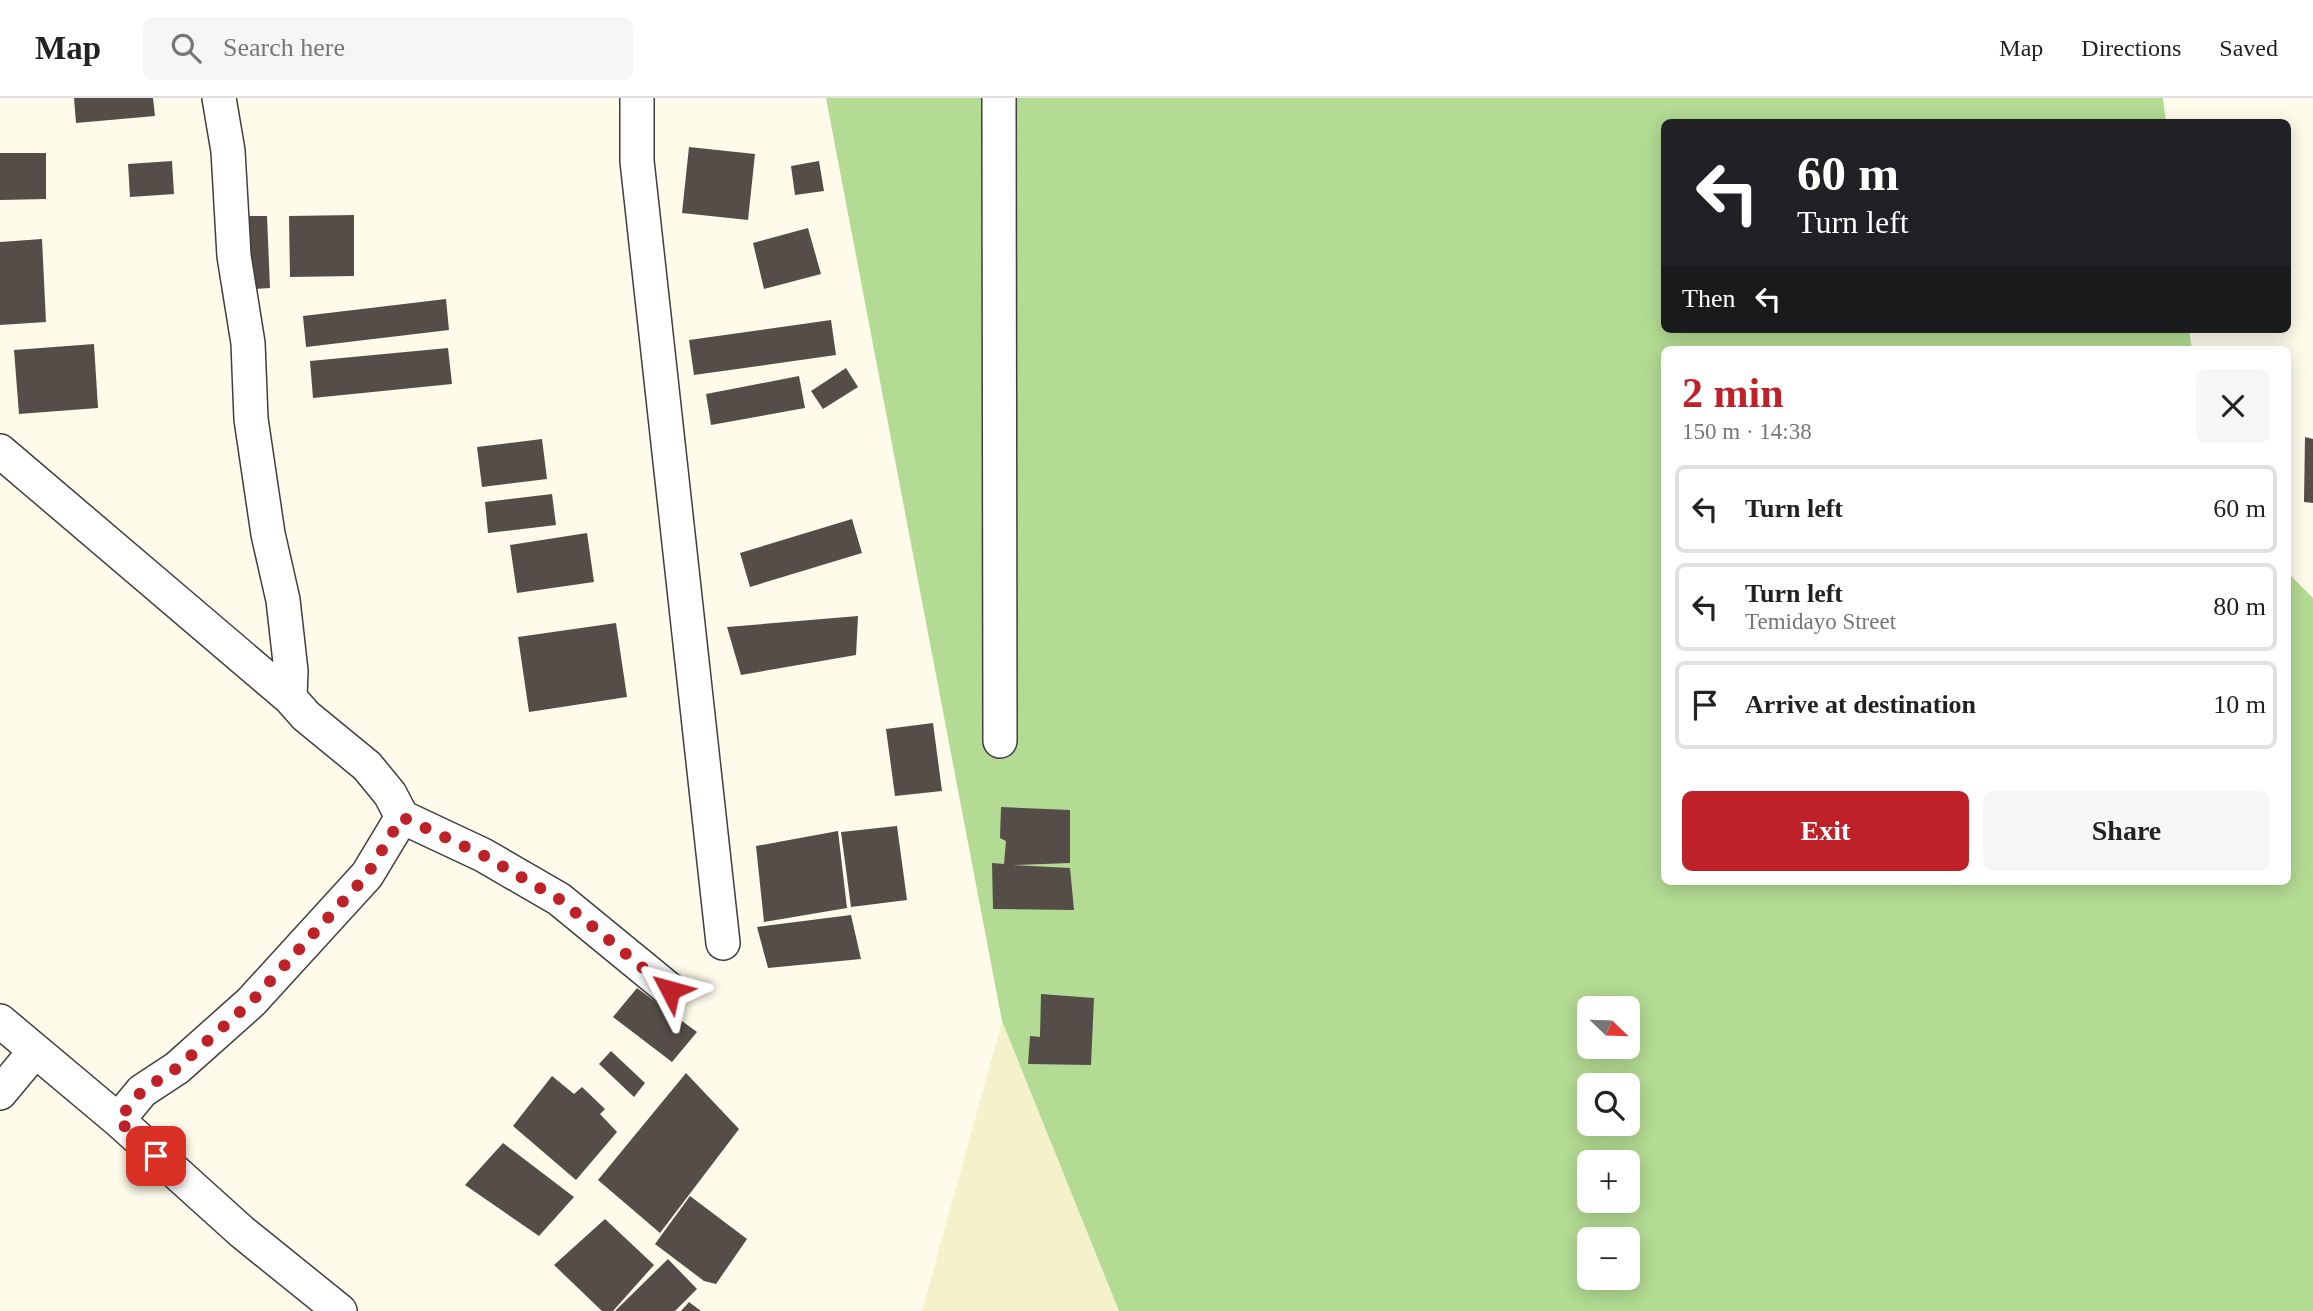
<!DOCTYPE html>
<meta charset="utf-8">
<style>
body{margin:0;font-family:"Times New Roman",serif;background:#f6f6f6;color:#222;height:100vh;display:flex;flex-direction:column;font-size:26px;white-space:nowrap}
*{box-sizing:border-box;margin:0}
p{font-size:23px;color:#767676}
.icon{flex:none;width:38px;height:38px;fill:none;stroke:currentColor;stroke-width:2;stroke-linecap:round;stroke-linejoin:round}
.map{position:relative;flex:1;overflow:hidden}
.sheet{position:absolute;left:1661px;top:248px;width:630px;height:539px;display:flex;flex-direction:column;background:#fff;border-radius:10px;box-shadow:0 4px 18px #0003}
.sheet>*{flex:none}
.top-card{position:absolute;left:1661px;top:21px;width:630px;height:214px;border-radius:10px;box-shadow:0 4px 18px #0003;background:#202124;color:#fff;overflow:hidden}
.needle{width:46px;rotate:113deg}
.controls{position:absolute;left:1577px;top:898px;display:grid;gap:14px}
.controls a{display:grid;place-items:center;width:63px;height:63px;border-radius:10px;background:#fff;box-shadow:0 4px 18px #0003;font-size:35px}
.pin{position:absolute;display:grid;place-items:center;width:60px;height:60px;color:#fff;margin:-30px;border-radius:14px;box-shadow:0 4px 10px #0006}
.me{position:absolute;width:77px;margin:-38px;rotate:309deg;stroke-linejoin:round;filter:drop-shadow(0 0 5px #0008)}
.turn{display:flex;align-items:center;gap:24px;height:147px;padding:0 21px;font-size:32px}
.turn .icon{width:91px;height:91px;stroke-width:2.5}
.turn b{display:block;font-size:49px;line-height:60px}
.then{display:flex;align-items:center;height:66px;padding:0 21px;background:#0003;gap:14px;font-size:26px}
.round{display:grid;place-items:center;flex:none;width:74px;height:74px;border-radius:10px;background:#f6f6f6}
.overview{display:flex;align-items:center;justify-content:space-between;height:119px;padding:0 21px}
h1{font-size:42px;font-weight:800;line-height:52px;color:#bf2128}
.action{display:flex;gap:14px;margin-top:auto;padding:14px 21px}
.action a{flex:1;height:80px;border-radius:10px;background:#bf2128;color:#fff;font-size:28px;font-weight:800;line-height:80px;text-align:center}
.action a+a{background:#f6f6f6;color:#222}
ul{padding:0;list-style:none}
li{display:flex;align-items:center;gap:21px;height:88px;margin:0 14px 10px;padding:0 7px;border:4px solid #e0e0e0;border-radius:10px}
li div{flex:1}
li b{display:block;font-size:26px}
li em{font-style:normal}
header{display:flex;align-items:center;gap:42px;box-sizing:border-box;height:98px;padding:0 35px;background:#fff;border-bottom:2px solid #e0e0e0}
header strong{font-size:33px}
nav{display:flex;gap:38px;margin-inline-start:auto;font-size:24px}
.search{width:490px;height:63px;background:#f6f6f6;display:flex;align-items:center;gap:18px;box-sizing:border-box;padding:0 24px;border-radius:10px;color:#767676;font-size:26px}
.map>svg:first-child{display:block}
</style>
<header>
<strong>Map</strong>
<div class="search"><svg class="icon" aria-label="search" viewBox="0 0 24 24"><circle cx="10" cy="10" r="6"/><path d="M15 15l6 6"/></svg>Search here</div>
<nav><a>Map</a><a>Directions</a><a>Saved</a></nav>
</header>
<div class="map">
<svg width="2313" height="1213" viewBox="0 0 2313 1213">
<rect width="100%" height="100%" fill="#fffbeb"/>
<!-- farmland -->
<path fill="#f5f2cb" d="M1002,923L1119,1213H922Z"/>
<!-- forest -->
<path fill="#b3db93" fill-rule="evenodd" d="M826,0H2163L2166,24H1664V231H2189L2192,252H1664V784H2287V474L2313,500V1213H1119L1002,923ZM1589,910H1628V948H1589ZM1589,987H1628V1026H1589ZM1589,1064H1628V1102H1589ZM1589,1141H1628V1180H1589Z"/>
<!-- building -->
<path fill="#554d48" d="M74,0H153L155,18L76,25Z
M689,49L755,56L748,122L682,115Z
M0,55H46V101L0,102Z
M172,63L174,96L130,99L128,66Z
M819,63L824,93L795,97L791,68Z
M354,117V178L290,179L289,118Z
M249,118H267L270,190L252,191Z
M808,130L821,176L764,191L753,145Z
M42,141L46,224L0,227V144Z
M446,201L449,232L306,249L303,218Z
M831,222L836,257L694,277L689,242Z
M94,246L98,310L19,316L14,252Z
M448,250L452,286L313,300L310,263Z
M846,270L858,289L823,311L811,293Z
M799,278L805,310L711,327L706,296Z
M2305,339L2313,341V405L2304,404Z
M542,341L547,381L482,389L477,349Z
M552,396L556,427L488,435L485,404Z
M852,421L862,455L750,489L740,455Z
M587,435L594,484L517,495L510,447Z
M858,518L856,557L741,577L727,529Z
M616,525L627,599L529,614L518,539Z
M933,625L942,693L895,698L886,631Z
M1001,709L1070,712V765L1013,767L1070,770L1074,812L993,811L992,765L1004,766L1006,743L1000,740Z
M897,728L907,802L851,809L841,734Z
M838,733L847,810L764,824L756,748Z
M851,817L861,861L768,870L757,829Z
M637,890L697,934L672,964L613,919Z
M1041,896L1094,900L1091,967L1028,966L1030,938L1040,939Z
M611,953L645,985L634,999L599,966Z
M686,975L739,1031L660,1135L598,1082Z
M552,978L574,996L582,989L605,1011L600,1016L617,1034L576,1082L513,1028Z
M503,1045L574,1099L539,1138L465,1087Z
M690,1098L747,1141L716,1186L704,1183L655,1146Z
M605,1121L654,1167L613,1213H602L554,1167Z
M668,1161L697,1191L675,1213H615Z
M689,1204L701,1213H681Z"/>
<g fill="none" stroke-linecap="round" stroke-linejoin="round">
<!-- street casing -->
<g stroke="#3f3f3f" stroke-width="36">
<path id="street" d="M219,0L228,53L234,158L248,245L251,321L268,436L283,502L291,573L290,600L306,618L367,668L390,696L402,719L483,757L559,801L670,892
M637,0V63L723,845
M999,0L1000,643
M0,353L290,600
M0,923L118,1022L242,1134L340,1213
M0,995L35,953
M118,1022L142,993L177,970L251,904L367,777L402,719"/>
</g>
<!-- street -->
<use href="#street" stroke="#fff" stroke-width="33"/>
</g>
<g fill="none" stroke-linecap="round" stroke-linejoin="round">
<!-- route -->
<path stroke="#bf2128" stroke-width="12" stroke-dasharray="0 21.6" d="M156,1058L118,1022L142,993L177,970L251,904L367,777L402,719L483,757L559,801L670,892"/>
</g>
</svg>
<div class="controls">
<a><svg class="needle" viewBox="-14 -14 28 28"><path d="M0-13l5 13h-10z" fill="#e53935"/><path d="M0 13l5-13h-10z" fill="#767676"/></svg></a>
<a><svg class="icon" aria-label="search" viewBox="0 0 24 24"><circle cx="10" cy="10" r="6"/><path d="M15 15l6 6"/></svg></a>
<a>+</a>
<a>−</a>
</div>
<div class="pin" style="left:156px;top:1058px;background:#d93025"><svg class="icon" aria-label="arrive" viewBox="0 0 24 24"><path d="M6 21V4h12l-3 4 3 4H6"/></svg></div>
<svg class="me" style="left:670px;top:892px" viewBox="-20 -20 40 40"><path d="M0-17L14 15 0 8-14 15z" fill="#bf2128" stroke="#fff" stroke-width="4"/></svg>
<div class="top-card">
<div class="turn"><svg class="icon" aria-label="left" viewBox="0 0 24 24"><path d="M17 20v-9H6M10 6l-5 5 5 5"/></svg><div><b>60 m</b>Turn left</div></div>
<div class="then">Then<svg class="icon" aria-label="left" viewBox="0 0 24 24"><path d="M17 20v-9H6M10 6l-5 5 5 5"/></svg></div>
</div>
<section class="sheet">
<div class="overview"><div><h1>2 min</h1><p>150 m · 14:38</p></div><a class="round"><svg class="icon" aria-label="close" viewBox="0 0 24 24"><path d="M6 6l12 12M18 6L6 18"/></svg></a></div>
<ul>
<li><svg class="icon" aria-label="left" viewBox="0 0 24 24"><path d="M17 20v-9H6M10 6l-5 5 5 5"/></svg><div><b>Turn left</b></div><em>60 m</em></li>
<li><svg class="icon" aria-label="left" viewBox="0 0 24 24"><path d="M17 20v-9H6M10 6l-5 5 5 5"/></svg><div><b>Turn left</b><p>Temidayo Street</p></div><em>80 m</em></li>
<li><svg class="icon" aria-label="arrive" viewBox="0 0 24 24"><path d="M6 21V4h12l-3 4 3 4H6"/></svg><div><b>Arrive at destination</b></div><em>10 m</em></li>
</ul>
<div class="action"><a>Exit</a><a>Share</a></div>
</section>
</div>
